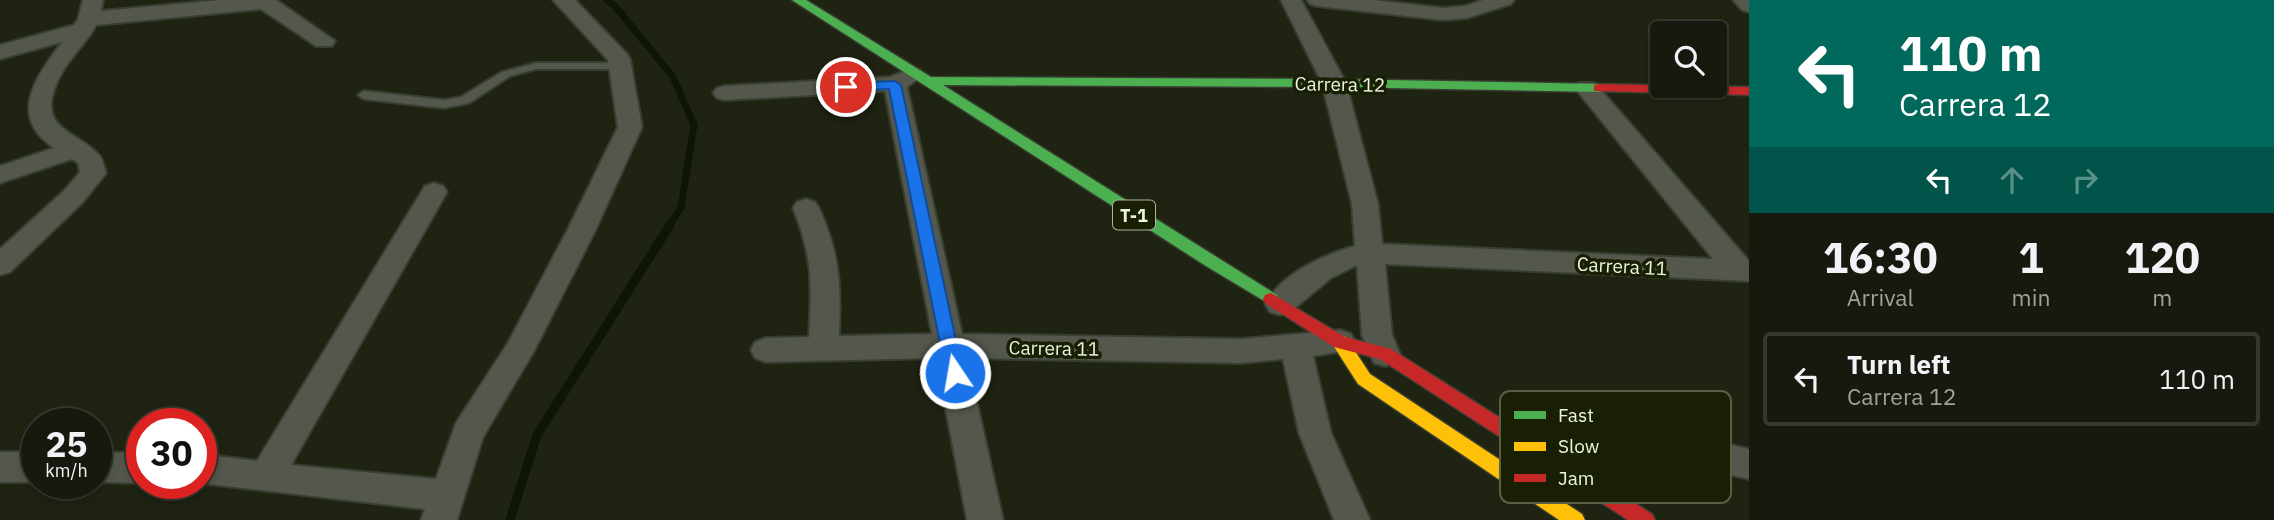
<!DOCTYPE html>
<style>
body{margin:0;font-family:"IBM Plex Sans",sans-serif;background:#1f2317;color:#f1f3f6;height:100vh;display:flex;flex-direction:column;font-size:26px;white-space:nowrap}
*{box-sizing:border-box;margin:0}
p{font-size:23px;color:#9ea19e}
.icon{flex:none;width:38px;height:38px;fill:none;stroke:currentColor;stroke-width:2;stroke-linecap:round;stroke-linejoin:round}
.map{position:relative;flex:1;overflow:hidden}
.side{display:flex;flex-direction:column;background:#161a0e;width:525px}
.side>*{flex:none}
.hud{background:#00695c;color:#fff;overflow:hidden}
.controls{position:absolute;left:1650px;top:21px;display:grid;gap:14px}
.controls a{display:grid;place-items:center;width:77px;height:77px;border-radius:7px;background:#161a0e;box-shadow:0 4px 10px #0003,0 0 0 2px #35382e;font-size:35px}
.speed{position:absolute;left:21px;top:408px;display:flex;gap:14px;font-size:35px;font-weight:700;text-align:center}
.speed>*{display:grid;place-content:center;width:91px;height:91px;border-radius:50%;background:#161a0e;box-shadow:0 4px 10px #0003,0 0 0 2px #35382e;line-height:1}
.speed small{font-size:18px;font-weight:400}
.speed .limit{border:10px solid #d22;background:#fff;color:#111}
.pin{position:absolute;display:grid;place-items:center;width:60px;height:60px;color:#fff;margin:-30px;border:4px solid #fff;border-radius:50%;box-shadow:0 2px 7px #0007}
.me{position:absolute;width:77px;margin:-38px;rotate:348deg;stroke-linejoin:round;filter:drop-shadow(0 0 5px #0008)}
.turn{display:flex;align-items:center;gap:24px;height:147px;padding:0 35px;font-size:32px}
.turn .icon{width:91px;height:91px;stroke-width:2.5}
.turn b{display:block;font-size:49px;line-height:60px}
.lanes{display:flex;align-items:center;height:66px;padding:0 35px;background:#0003;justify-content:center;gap:35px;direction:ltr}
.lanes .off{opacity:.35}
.eta{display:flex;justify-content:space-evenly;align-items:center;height:119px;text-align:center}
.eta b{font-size:42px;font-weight:800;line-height:49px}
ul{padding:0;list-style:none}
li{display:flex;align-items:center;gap:21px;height:94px;margin:0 14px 10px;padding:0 21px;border:4px solid #35382e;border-radius:7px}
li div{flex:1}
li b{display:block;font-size:26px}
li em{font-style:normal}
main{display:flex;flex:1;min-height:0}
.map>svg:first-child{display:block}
</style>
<main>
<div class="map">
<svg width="1749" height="520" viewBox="0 0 1749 520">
<rect width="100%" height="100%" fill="#1e2312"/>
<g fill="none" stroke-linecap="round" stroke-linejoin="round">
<!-- stream-far1 -->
<path stroke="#0f1503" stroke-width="7" d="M607,0L615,6L673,77L694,125L681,207L669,227"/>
<!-- stream -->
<path stroke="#0f1503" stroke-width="9" d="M510,520L537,435L670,225"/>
<!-- lane casing -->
<g stroke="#393e32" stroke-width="4">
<path id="lane" d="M536,63H621L627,66L621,69H536L510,76L469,103L444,108L364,99L358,95L364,91L444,100L461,97L502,72Z"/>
</g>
<!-- street casing -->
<g stroke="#393e32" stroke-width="4">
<path id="street" d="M83,0H103L101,11L221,0H276L335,41L332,46H316L261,9L96,25C87,43 68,59 59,78C35,129 72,128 97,153C103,158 104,166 106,173L83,202L10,272L0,275V249L65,190L80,172L78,163L72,159L0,183V166L54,148C6,116 37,76 62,42L0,59V45L74,25L78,19Z
M553,0H575L627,54L630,59L642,127L596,229L534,351L483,437L457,520H421L425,509L199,483H201V454L257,461L425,186L434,183L443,186L447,192L291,465L436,479L456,423L508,343L568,229L618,127L608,60Z
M1281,0H1301L1346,83L1378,204L1382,244L1713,259L1579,93L1575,88L1579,83H1595L1749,261V281L1385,264L1392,335L1400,354L1396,363L1385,366L1374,363L1362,335L1357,265L1331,278L1290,312L1280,315L1270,312L1265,304C1282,273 1323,255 1355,246L1352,204L1322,83Z
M1307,0H1373L1443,8L1465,6L1483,0H1514L1511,4L1467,18L1443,20L1317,6L1310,4Z
M1733,0H1749V12L1742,10Z
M912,68L920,70L923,75L907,87L962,334L1242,339L1340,330L1351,334L1355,342L1351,350L1313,356L1331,433L1370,520H1334L1299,433L1283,359L1242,363L967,358L1003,520H967L936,358L766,362L755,358L751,350L755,342L766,338L809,337C812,285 813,257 793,208L797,202L806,199L815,202L819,208C840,254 841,287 839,336L932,334L885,91L725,100L717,98L713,93L717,88L725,86L890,77Z
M1621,420L1749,449V479L1621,448C1616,449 1609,450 1605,453C1584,465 1582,490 1553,479L1548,469C1563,438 1591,429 1621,420Z
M0,452H37V482H0Z
M96,452L142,453V483L96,482Z"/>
</g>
<!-- fast casing -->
<g stroke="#393e32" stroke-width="3">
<path id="fast" d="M792,0H806L931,77L1334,79L1599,84L1606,88L1599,92L1334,87L943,85L1277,295L1279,299L1277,303L1271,305L1206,266Z"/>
</g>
<!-- slow casing -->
<g stroke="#393e32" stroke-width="3">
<path id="slow" d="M1340,335L1346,337L1370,374L1582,514L1585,520H1559L1358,384L1331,342L1334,337Z"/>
</g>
<!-- jam casing -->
<g stroke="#393e32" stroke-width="3">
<path id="jam" d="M1599,84L1749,87V95L1594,91V85Z
M1271,293L1345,337L1391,349L1652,514L1655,520H1628L1380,359L1334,347L1265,303L1263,299L1265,295Z"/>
</g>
<!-- lane -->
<use href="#lane" fill="#54584c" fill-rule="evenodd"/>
<!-- street -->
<use href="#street" fill="#54584c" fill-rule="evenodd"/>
<!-- fast -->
<use href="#fast" fill="#4caf50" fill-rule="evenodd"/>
<!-- slow -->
<use href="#slow" fill="#ffc107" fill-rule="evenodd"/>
<!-- jam -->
<use href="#jam" fill="#c62828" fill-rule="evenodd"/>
</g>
<!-- route -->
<path fill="#1a73e8" stroke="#114b97" stroke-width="2" d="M895,81L901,85L963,373L961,378H948L946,373L889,89L846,91L839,87L846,83Z"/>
<g text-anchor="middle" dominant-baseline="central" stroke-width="7" stroke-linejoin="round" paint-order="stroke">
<!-- shield labels -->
<rect fill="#181f03" stroke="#acb39e" stroke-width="2" x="1113" y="200.5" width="42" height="29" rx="5"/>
<g font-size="18" font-weight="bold" fill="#ecf3e1">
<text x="1134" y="215">T-1</text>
</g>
<!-- street labels -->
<g font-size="19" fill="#ecf3e1" stroke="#181f03">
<text transform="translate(1340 84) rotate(1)">Carrera 12</text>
<text transform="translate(1622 266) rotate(3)">Carrera 11</text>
<text transform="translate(1054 348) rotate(1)">Carrera 11</text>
</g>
</g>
<!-- legend -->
<rect x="1500" y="391" width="231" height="112" rx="10" fill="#181f03" stroke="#585f46" stroke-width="2"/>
<rect x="1514" y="411" width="32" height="8" fill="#4caf50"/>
<rect x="1514" y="442" width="32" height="9" fill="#ffc107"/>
<rect x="1514" y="474" width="32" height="8" fill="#c62828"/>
<g font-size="19" fill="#ecf3e1">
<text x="1558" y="422">Fast</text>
<text x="1558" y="453">Slow</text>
<text x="1558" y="485">Jam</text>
</g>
</svg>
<div class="controls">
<a><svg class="icon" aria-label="search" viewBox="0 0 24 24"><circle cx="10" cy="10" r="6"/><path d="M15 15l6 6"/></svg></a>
</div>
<div class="speed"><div>25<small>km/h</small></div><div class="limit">30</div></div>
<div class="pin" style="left:846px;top:87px;background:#d93025"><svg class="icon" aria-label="arrive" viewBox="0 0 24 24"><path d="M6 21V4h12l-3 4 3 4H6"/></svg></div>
<svg class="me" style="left:955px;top:373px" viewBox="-20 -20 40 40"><circle r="17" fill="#1a73e8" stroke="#fff" stroke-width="3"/><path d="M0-11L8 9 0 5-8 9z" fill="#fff"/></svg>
</div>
<section class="side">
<div class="hud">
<div class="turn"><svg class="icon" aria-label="left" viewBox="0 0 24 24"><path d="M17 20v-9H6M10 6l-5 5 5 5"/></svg><div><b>110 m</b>Carrera 12</div></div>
<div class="lanes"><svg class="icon" aria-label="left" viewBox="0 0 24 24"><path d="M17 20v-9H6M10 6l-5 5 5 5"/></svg><svg class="icon off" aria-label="ahead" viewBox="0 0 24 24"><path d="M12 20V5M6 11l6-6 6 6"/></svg><svg class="icon off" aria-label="right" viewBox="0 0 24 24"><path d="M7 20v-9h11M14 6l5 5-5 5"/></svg></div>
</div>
<div class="eta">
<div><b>16:30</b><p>Arrival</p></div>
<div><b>1</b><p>min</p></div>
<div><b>120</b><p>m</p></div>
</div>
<ul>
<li><svg class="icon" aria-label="left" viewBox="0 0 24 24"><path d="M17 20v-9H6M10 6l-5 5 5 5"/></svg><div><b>Turn left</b><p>Carrera 12</p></div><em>110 m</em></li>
</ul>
</section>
</main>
